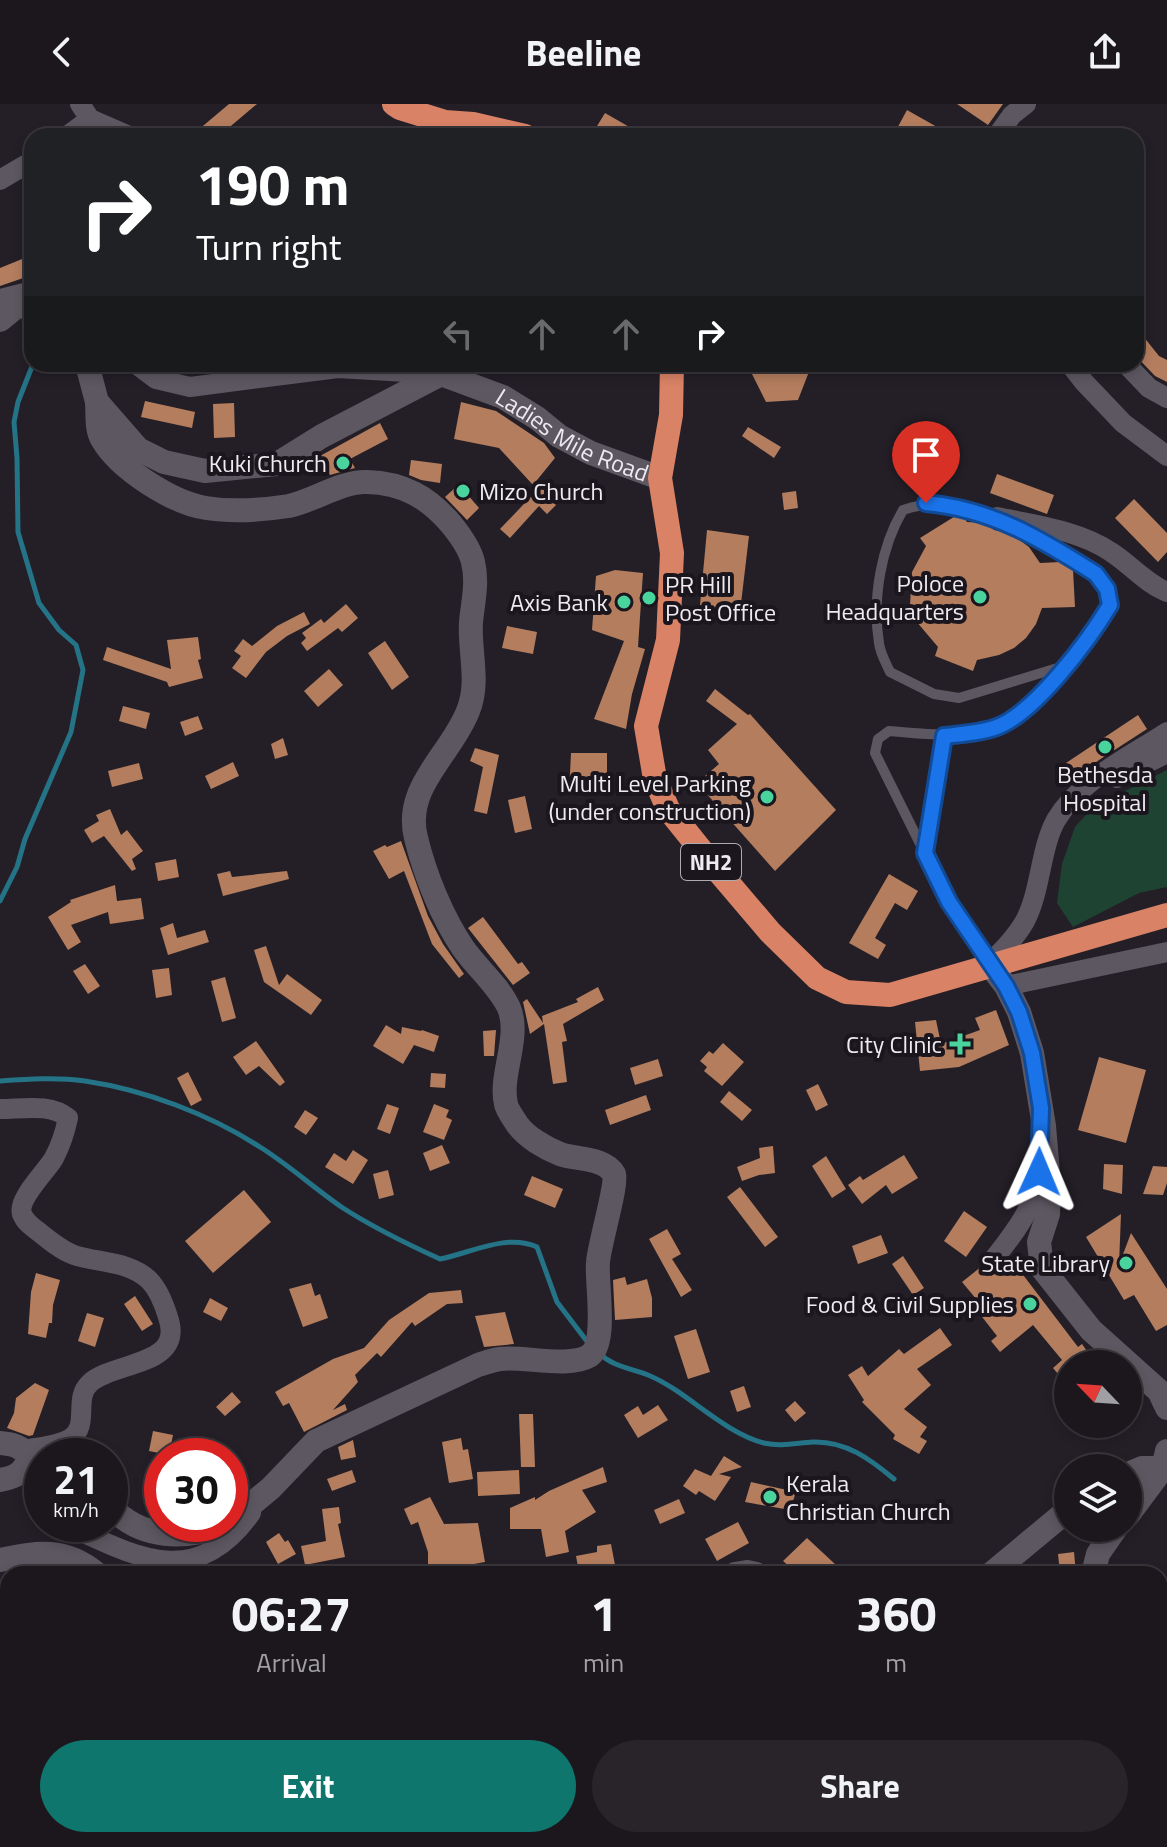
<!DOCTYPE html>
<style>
body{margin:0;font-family:"Titillium Web",sans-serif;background:#28242a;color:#f1f3f6;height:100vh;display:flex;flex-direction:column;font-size:30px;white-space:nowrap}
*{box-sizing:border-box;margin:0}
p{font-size:26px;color:#a09fa4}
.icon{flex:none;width:44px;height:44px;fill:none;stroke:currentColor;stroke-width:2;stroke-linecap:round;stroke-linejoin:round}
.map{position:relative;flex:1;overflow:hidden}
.details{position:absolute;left:0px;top:1462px;width:1168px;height:282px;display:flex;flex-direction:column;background:#1b171d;border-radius:24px 24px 0 0;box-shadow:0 4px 12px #0003,0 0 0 2px #39363b}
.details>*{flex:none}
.top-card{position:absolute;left:24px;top:24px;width:1120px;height:244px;border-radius:24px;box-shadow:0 4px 12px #0003,0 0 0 2px #39363b;background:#202124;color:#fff;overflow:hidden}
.needle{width:52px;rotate:295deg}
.buttons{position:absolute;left:1054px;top:1246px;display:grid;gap:16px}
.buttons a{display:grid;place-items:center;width:88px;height:88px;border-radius:50%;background:#1b171d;box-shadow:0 4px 12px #0003,0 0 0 2px #39363b;font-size:40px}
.speed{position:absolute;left:24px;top:1334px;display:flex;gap:16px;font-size:40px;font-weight:700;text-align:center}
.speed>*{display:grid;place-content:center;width:104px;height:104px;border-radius:50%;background:#1b171d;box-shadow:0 4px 12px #0003,0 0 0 2px #39363b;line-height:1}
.speed small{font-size:20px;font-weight:400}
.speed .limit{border:12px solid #d22;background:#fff;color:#111}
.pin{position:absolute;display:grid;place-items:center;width:68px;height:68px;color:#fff;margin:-82px -34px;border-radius:50% 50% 50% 0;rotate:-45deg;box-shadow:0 0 8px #0007}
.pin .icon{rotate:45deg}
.me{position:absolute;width:88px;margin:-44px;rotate:1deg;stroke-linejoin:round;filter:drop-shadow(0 0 6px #0008)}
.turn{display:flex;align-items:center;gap:28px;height:168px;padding:0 40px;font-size:36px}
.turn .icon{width:104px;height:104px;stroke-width:2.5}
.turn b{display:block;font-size:56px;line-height:68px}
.lanes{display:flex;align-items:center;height:76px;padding:0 40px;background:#0003;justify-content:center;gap:40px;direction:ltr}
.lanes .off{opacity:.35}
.eta{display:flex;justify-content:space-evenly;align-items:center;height:136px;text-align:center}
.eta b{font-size:48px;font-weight:700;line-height:56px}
.button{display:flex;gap:16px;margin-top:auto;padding:16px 40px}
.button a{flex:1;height:92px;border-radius:48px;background:#0f766e;color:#fff;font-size:32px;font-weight:700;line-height:92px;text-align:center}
.button a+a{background:#28242a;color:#f1f3f6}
header{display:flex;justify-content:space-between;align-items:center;height:104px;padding:0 40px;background:#1b171d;font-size:36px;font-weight:700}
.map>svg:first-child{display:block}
</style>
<header><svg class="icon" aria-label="back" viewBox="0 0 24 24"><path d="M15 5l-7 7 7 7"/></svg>Beeline<svg class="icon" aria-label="share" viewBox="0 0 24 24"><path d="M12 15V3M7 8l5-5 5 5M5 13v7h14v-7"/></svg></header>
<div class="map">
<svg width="1167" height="1743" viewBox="0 0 1167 1743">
<rect width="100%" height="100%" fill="#241f27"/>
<!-- green -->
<path fill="#1f4332" d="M1167,666V783L1139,789L1073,823L1057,799L1062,760L1075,723L1093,703Z"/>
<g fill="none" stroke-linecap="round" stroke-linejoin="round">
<!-- stream -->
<path stroke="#257387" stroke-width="5" d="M0,797L17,763L25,735L71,628L83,566L76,541L59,526L39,499L18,428L17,354L14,318L18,298L33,260
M0,977C28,975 57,973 85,977C145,986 209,1010 260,1043C289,1061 315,1085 343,1104C374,1124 407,1140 440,1155C471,1149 507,1129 537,1143L557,1198L589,1240
M599,1249C613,1263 630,1264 648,1271C687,1287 722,1328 764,1339C781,1343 796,1339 813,1338C846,1337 870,1355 894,1375
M0,1602H8
M387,1736L410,1743"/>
</g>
<!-- building -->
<path fill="#b37d5e" d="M229,0H257L219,32H191Z
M957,0H1003L988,21Z
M907,6L953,32H893Z
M605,9L645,32H591Z
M32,151V171L0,182V164Z
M1143,232L1159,252L1167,256V278L1155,272L1136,252V238Z
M747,260H812L798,296L766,298Z
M145,297L195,308L192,324L141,313Z
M461,298L496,307L544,339L555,354L533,381L499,344L454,335Z
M234,299L235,333L214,334L213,300Z
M380,319L388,335L350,355L355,364L330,371L320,352Z
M748,323L781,343L774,354L742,332Z
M411,356L442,360L440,379L421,376L409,371Z
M997,370L1054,391L1047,410L990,389Z
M544,379L553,387L548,392L556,401L547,410L539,402L510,434L500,425Z
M456,383H461L479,404L467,416L445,393Z
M796,387L798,404L784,406L782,389Z
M1134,395L1167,429V448L1158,458L1115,414Z
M957,411L963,412L967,418L986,419L994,426L1010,429L1029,443L1040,459L1060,458L1073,466L1075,503L1042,504L1036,520L1026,534L1014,544L999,551L977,556L973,567L935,552L938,543L916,517L910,501L912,468L926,442L920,434Z
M707,426L749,432L740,508L700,501Z
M615,466L643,469L638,543L645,545L632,590L626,625L594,615L624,537L592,526L596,472Z
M346,500L358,514L342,528L338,524L307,547L301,539L306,534L302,529L321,515L324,519Z
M304,508L310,520L287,532L266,548L246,574L232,564L241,552L234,547L243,535L252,542L277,522Z
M507,522L537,528L533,550L502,544Z
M198,533L201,555L198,556L203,574L169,583L167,578L103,556L107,543L171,565L167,536Z
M385,537L409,573L392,586L368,549Z
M329,565L343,581L318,603L304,587Z
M715,585L748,611L750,610L836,706L775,767L697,679L719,660L708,646L737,620L706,597Z
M123,602L150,609L146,625L119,617Z
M1138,611L1147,625L1099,656L1072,677L1063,661Z
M198,612L203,625L185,632L180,618Z
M283,634L288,651L275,655L271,640Z
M475,644L499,651L487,710L474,707L483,663L470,657Z
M571,649H607V690H569Z
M233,658L239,672L211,685L205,672Z
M139,659L143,675L112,683L108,667Z
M525,692L532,725L515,729L508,696Z
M110,705L121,731L127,726L143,747L132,755L136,765L132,767L104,732L92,739L84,726L99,717L96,711Z
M401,737L428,812L443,840L464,870L459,874L432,840L404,767L389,775L373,747L385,741L387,743Z
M176,755L179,773L158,777L155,759Z
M230,767L232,773L287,767L289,775L223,792L217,770Z
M889,770L918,787L907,806L895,799L875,834L886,841L878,855L849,839Z
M115,781L117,797L141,794L144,815L110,820L108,808L71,821L81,838L68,846L48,813L71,798L70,796Z
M483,813L518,860L522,858L530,869L513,881L468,824Z
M173,819L177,834L205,826L209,838L168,851L160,824Z
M266,842L279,881L287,870L322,896L311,911L264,878L254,846Z
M85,860L100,882L88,890L73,867Z
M169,864L172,891L156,894L152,866Z
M225,873L236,914L222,918L211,877Z
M598,883L604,896L563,920L567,937L562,938L567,978L553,980L544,920L530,930L523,898L527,895L543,919L542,912L578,898L576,895Z
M996,906L1009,941L959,963L920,967L915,918L936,916L941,940L980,926L975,914Z
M386,921L401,930L402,923L421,927L422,926L439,932L434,948L414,941L403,960L373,942Z
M496,926L494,952H484L483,927Z
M256,937L285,978L280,982L259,962L246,971L233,953Z
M723,939L744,958L722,982L704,967L707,963L700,957L709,947L713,950Z
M1099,953L1146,966L1126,1039L1078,1026Z
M658,955L663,972L635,981L630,964Z
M188,968L202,996L191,1002L177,974Z
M431,969L446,970L445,984L430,983Z
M818,980L828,1001L816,1007L806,986Z
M729,987L752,1006L742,1017L720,998Z
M646,991L651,1006L610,1021L605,1006Z
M387,1000L399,1004L390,1030L377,1025Z
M434,1000L449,1006L446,1013L452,1016L444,1036L423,1028Z
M305,1006L318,1014L306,1031L294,1023Z
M442,1041L450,1059L430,1067L423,1049Z
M773,1042L775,1069L759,1071L742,1077L737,1063L760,1054L759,1044Z
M353,1046L368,1056L353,1080L325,1063L334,1049L346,1057Z
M904,1051L918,1074L892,1090L886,1081L862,1100L848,1081L860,1072L863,1076Z
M826,1052L846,1085L832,1094L812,1062Z
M1104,1060L1123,1061L1122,1090L1103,1085Z
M1153,1062L1167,1063V1079L1163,1091L1143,1090Z
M388,1066L394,1091L379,1095L373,1070Z
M532,1072L563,1085L555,1104L524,1091Z
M740,1083L778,1133L765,1143L727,1093Z
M244,1086L271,1118L213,1169L185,1137Z
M964,1107L987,1123L966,1153L944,1137Z
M1121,1110L1119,1161L1131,1129L1167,1185V1221L1156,1227L1134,1191L1124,1196L1086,1133Z
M667,1125L681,1150L672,1155L692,1186L681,1193L649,1135Z
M881,1131L888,1149L858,1160L852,1142Z
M903,1152L924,1184L913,1191L892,1160Z
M1011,1155L1078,1243L1082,1240L1096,1260H1068V1282L1053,1264L1062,1256L1033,1221L1000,1248L991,1237L997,1232L972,1200L977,1196L962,1178L982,1162L991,1172Z
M36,1169L60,1176L53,1201L52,1219H49L46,1234L28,1230L31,1188Z
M625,1173L627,1181L647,1175L652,1194V1213L615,1216L613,1176Z
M311,1179L315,1192L320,1190L328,1214L303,1223L289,1185Z
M461,1186L463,1199L447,1200L415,1222L412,1218L381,1253L377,1249L355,1271L358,1278L333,1306L345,1300L347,1306L304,1328L289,1299L283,1302L275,1288L333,1255L364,1244L389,1216L429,1189Z
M135,1192L153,1220L142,1227L124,1200Z
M210,1194L228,1204L221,1217L203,1208Z
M505,1208L514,1240L484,1243L475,1212Z
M87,1209L104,1214L95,1243L78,1237Z
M940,1224L952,1241L917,1265L931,1281L904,1305L927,1323L920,1333L927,1337L919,1350L893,1335L895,1331L862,1298L864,1296L848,1271L862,1262L868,1272L899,1245L904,1250Z
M696,1225L710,1268L688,1275L674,1232Z
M35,1279L49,1286L33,1331L29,1332L7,1324L14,1309L16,1294Z
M744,1282L751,1303L737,1308L730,1287Z
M232,1288L241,1298L225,1312L216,1303Z
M795,1297L806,1309L795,1318L785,1306Z
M658,1301L668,1316L638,1334L624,1311L638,1302L643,1311Z
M519,1310H533L535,1363H521Z
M153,1327L173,1331L169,1351L149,1347Z
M461,1334L463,1346L468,1345L473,1375L449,1379L442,1338Z
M353,1336L356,1353L341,1356L338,1343Z
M724,1352L742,1363L719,1370L731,1373L715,1397L699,1387L696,1391L683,1382L695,1365L711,1372Z
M603,1363L607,1378L582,1386L596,1408L565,1427L569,1448L546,1453L541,1425H510V1404L535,1393V1396L549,1387Z
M352,1366L356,1378L332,1387L327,1375Z
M519,1366L520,1390L478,1392L477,1368Z
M751,1378L796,1388L790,1406L745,1398Z
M430,1393L444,1420L478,1419L485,1458L452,1464V1470H428V1448L418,1418L411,1421L404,1405Z
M679,1395L685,1409L660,1420L654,1406Z
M339,1403L341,1419L338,1420L345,1453L305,1461L301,1442L326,1437L322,1405Z
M738,1418L749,1439L717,1457L705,1435Z
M279,1429L285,1438L288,1436L296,1450L278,1460L266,1438Z
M807,1434L836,1461L828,1470H798L783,1457Z
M611,1440L615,1461L579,1468L576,1452L597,1448V1442Z
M1074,1448L1076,1470H1060L1058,1450Z"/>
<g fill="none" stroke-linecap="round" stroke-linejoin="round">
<!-- lane -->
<path stroke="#5d5761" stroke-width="10" d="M998,414C962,403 940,394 903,406C881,443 872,495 879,539C880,549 886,559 890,568L934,590L959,594L1064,562
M925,749L944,632
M988,859L949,798L875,649L878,635L889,627C974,635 1005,635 1062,565C1079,544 1096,525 1110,501L1107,485L1096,470L1015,423"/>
<!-- street -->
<path stroke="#5d5761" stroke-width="20" d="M80,0L90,15L129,32
M67,32L90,15
M997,32L1012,11L1026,0
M0,76L32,57
M0,195L32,187
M136,260L156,275L190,283L338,264L441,270
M1070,260L1084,278L1123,319L1167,352
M1126,260L1149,284L1167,294
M997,413C1035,421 1078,426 1111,448C1130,460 1145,479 1167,488
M1117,674L1167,649
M989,860C1002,847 1016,833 1025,817C1041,787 1040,745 1056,716C1080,676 1129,653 1167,628
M1006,882L1167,848
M0,1005C23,1005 50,999 68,1014C65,1028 61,1041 54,1054C46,1068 17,1095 22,1110C25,1118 32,1123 39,1128C50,1137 61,1146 74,1151C99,1159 129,1157 149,1176C159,1186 164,1200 168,1213C185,1263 114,1257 90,1279C73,1294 90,1321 71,1334C58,1342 39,1343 24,1346
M993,1156C1020,1122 1039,1098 1039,1053
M71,1423C140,1455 197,1485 251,1409"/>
<!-- secondary -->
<g stroke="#5d5761" stroke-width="24">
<path d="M0,216L16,203L32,202"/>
<path id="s1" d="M87,260L97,298L138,345L164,358L205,367L277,360L322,332L441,270L503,293L537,314L559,332L591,349L660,374"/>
<path d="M97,298C98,311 96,324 102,335C119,365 173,399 206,404C231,408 263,406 289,402C313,397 342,377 367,378C403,379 428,393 451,420C460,431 470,445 473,458C478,479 473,497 471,518C469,548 480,578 468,607C451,651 403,683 416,734C425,771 442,813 463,844C477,864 499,882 509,904C521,933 499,972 506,1000C507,1006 514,1015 517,1020C526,1033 545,1044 560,1050C576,1056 604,1053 614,1070C618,1078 599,1142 598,1158C596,1180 608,1240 589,1252C569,1264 523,1252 500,1255C492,1256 485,1259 478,1261L316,1337L271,1384L230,1418"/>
<path d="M989,860L1006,882L1019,908L1032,949L1044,1022L1049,1081L1048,1110L1039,1138L1042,1164L1091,1226L1159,1287L1167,1304"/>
<path d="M0,1339C12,1340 22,1342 29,1353C24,1369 16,1373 0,1376"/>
<path d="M1128,1370L1142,1364H1163"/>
<path d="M110,1402C141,1436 186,1436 226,1420"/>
<path d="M1128,1411L1163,1364L1167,1347"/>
<path d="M0,1456C38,1448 65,1443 97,1470"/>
<path d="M735,1470L747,1468L756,1470"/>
<path d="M991,1470L1068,1406"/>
<path d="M1093,1470L1098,1450L1116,1424"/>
<path d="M369,1736L370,1743"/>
<path d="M1066,1736L1070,1743"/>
</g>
<!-- highway -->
<path stroke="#da8266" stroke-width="24" d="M394,0L400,4L445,18L473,20L525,32
M672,260L671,311L660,374L672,449L668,536L646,622L655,675L668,705L713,761L770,828L817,874L846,888L890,891L1167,811"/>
</g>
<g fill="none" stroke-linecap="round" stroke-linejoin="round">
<!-- route casing -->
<g stroke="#114b97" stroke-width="20">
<path id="route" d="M926,399C992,405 1041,435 1096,470L1107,485L1110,501C1089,536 1033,612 994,624C979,629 961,630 944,632L925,749L949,798L1006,882L1019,908L1032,949L1041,1004L1039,1068"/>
</g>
<!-- route -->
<use href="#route" stroke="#1a73e8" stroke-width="14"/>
</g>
<!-- markers -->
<g fill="#49d49d" stroke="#1b161e" stroke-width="3">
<circle cx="343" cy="359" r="8"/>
<circle cx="463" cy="387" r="8"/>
<circle cx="980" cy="493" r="8"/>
<circle cx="649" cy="494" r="8"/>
<circle cx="624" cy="498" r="8"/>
<circle cx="1105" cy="643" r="8"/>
<circle cx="767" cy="693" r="8"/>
<path d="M956 928h8v8h8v8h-8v8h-8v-8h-8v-8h8z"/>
<circle cx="1126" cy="1159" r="8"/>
<circle cx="1030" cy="1200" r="8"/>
<circle cx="770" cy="1393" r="8"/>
</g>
<g text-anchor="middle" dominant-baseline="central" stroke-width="8" stroke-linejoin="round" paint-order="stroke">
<!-- shield labels -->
<rect fill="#1b161e" stroke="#afaab1" stroke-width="2" x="681" y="740" width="60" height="36" rx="6"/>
<g font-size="22" font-weight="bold" fill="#eeeaf0">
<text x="711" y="758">NH2</text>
</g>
<!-- street labels -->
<g font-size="24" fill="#eeeaf0" stroke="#1b161e">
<text stroke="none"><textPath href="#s1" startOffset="578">Ladies Mile Road</textPath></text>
</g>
<!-- poi labels -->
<g font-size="24" fill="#eeeaf0" stroke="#1b161e" text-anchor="end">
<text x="327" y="359">Kuki Church</text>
<text x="479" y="387" text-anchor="start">Mizo Church</text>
<text x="964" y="479">Poloce<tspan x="964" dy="28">Headquarters</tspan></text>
<text x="665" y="480" text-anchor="start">PR Hill<tspan x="665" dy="28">Post Office</tspan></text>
<text x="608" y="498">Axis Bank</text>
<text x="1105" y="670" text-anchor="middle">Bethesda<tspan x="1105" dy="28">Hospital</tspan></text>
<text x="751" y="679">Multi Level Parking<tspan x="751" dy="28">(under construction)</tspan></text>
<text x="942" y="940">City Clinic</text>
<text x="1110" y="1159">State Library</text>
<text x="1014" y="1200">Food &amp; Civil Supplies</text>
<text x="786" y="1379" text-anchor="start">Kerala<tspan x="786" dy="28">Christian Church</tspan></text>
</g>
</g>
</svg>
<div class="buttons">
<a><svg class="needle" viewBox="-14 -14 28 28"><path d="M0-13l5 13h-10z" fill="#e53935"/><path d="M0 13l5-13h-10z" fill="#a09fa4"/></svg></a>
<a><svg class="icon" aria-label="layers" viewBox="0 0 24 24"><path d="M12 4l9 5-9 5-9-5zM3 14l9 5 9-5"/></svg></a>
</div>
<div class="speed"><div>21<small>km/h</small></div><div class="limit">30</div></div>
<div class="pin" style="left:926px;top:399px;background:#d93025"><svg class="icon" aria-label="arrive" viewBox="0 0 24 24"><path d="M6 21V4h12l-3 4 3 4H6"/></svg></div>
<svg class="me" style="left:1039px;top:1068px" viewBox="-20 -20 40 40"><path d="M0-17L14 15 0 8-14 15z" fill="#1a73e8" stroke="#fff" stroke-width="4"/></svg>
<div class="top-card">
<div class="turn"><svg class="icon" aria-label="right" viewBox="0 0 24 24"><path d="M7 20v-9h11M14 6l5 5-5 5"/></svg><div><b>190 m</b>Turn right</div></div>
<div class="lanes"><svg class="icon off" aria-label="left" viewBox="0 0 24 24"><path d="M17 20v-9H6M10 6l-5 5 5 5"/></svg><svg class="icon off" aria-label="ahead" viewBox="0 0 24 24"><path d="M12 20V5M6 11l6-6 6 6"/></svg><svg class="icon off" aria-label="ahead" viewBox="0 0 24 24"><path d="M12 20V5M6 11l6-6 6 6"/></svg><svg class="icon" aria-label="right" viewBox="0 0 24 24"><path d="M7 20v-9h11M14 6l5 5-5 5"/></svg></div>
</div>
<section class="details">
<div class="eta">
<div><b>06:27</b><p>Arrival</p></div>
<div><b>1</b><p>min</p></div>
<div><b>360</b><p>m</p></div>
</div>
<div class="button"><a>Exit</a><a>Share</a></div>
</section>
</div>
